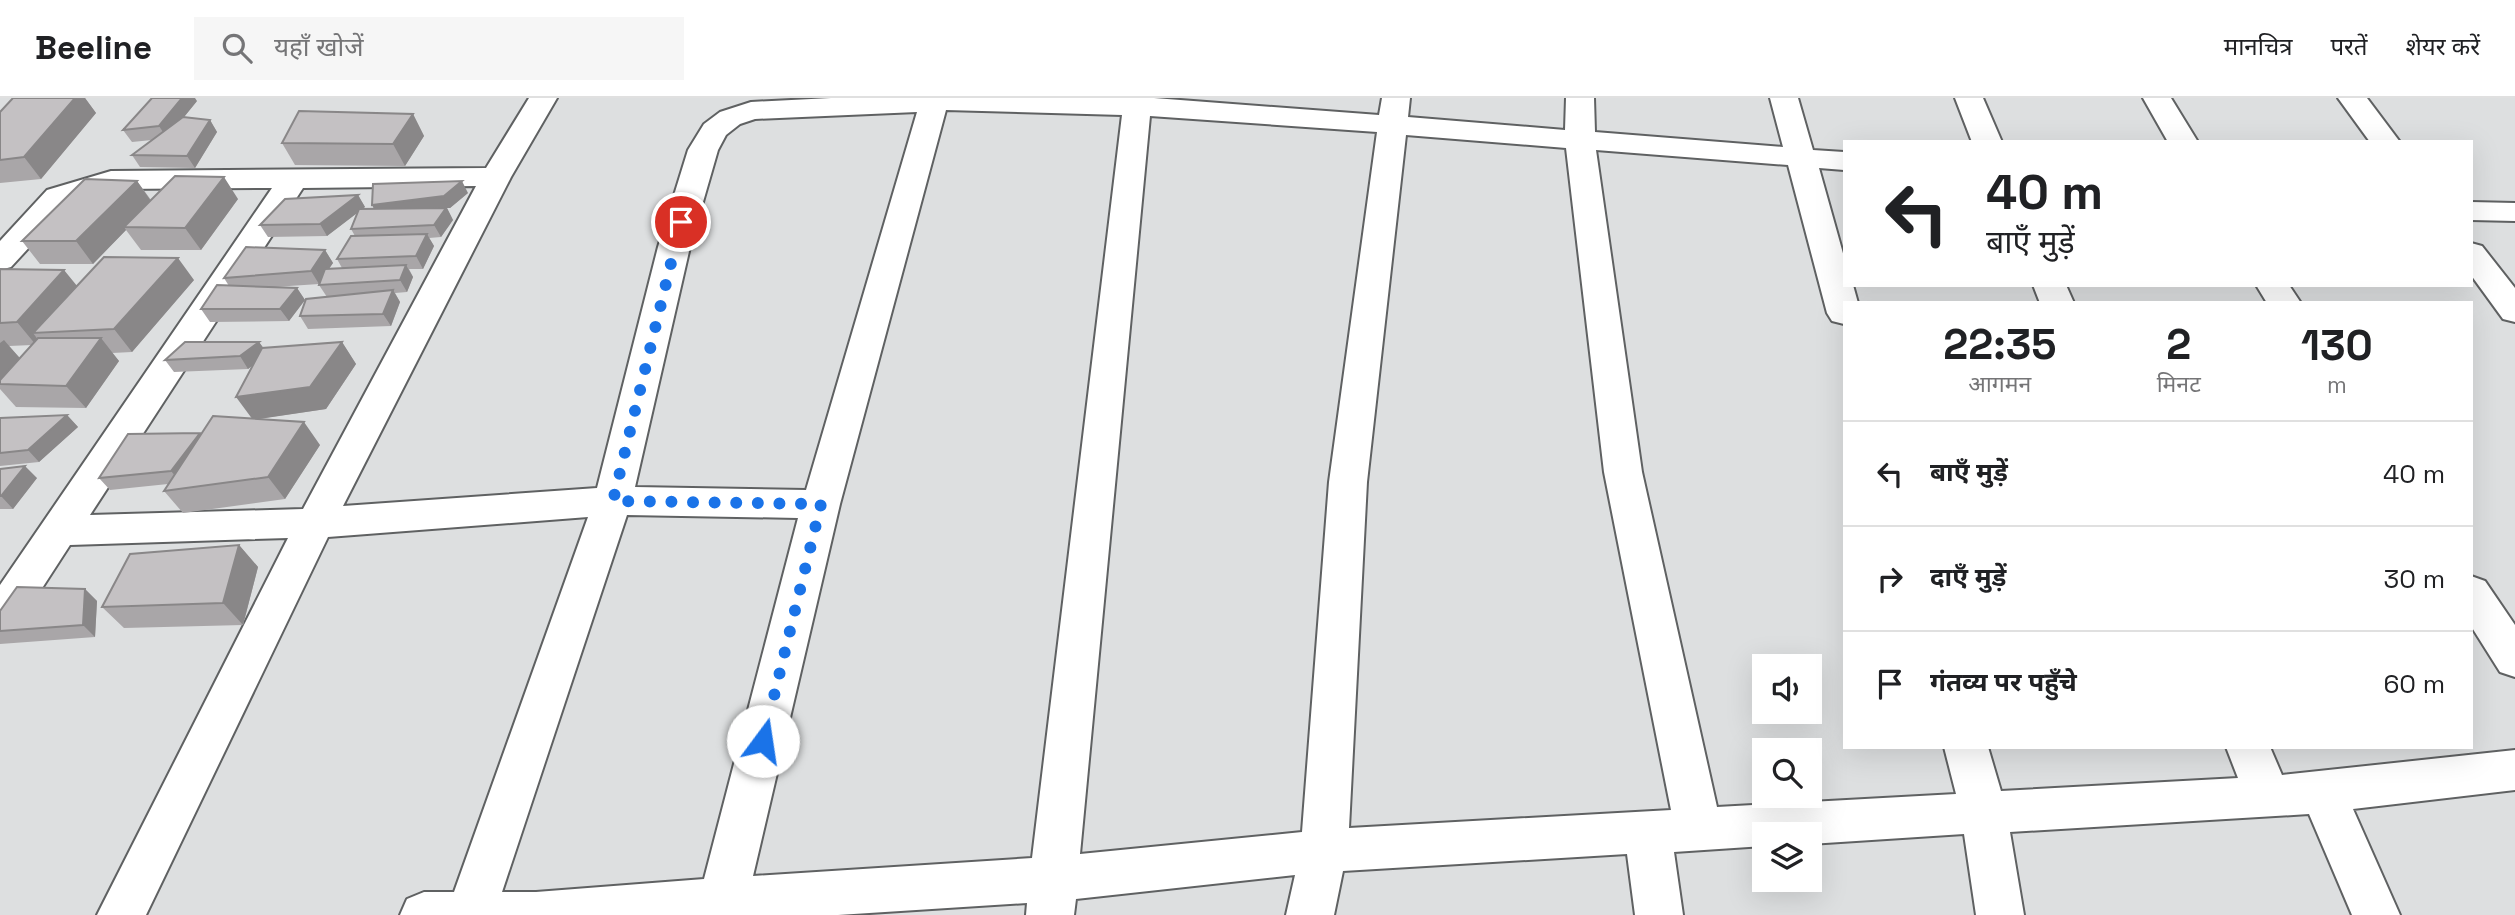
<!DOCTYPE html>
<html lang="hi">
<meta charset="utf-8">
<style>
body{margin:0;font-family:"Space Grotesk","Noto Sans Devanagari",sans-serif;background:#f6f6f6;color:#202124;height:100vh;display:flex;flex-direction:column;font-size:26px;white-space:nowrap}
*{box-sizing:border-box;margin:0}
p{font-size:23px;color:#757577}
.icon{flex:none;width:38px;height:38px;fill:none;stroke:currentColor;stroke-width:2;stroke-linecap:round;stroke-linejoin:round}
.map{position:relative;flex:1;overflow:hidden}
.drawer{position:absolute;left:1843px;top:203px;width:630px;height:448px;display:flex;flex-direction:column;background:#fff;border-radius:0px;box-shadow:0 7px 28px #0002}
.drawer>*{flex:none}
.top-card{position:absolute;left:1843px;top:42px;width:630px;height:147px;border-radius:0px;box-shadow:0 7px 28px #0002;background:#fff;color:#202124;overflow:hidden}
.tools{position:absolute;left:1752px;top:556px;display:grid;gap:14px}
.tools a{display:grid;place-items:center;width:70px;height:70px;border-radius:0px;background:#fff;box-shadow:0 7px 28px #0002;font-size:35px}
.pin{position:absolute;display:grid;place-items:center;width:60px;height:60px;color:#fff;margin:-30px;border:4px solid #fff;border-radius:50%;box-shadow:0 2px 7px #0007}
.me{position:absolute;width:77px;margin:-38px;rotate:14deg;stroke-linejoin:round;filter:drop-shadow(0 0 5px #0008)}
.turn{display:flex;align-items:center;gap:24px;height:147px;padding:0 28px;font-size:32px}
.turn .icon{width:91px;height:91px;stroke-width:2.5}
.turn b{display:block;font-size:49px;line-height:60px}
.eta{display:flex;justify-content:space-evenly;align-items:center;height:119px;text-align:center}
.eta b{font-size:42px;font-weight:800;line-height:49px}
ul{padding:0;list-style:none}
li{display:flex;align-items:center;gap:21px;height:105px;padding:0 28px;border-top:2px solid #e0e0e0}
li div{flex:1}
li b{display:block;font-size:26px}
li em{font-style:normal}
header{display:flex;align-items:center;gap:42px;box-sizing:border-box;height:98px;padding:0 35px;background:#fff;border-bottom:2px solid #e0e0e0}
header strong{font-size:33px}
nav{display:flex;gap:38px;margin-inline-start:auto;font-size:24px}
.search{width:490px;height:63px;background:#f6f6f6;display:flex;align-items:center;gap:18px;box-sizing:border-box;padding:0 24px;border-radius:0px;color:#757577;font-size:26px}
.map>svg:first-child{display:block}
</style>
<header>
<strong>Beeline</strong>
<div class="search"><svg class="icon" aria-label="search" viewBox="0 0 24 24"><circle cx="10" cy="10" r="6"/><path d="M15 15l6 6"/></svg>यहाँ खोजें</div>
<nav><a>मानचित्र</a><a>परतें</a><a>शेयर करें</a></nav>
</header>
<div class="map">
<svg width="2515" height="817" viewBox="0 0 2515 817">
<rect width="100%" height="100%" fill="#dddfe0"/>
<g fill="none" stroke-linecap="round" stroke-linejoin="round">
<!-- minor casing -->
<g stroke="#5f6162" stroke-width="4">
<path id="minor" d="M529,0H557L511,79L343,408L597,390L658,149L688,52L704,26L720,14L751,4L831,0H1154L1379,17L1382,0H1410L1408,19L1565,32L1566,0H1594L1595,34L1783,49L1770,0H1798L1813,52L1844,54V72L1819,70L1844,159V187H1853L1858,205H1844V226L1832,223L1827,215L1788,67L1596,52L1642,374L1717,709L1956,696L1944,649H1988L2001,693L2238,680L2226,649H2270L2282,677L2515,652V692L2353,711L2400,817H2352L2309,716L2010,734L2024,817H1976L1964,736L1810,746V737H1764V748L1674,754L1683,817H1635L1627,756L1343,773L1334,817H1286L1295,777L1076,801L1074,817H1026L1027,805L838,817H400L407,801L424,794H454L588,419L328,439L146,817H97L288,440L70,447L15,532L0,536V487L272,90L114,91L69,106L11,169L0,172V143L47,92L111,73L486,70ZM946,12L1122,17L1032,760L753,778L840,406ZM917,14L806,392L635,389L690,149L718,52L726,37L740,26L755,21ZM1150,18L1377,34L1329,384L1302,734L1080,756ZM1406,37L1566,50L1604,374L1671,712L1349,730L1367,384ZM476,88L303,411L90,417L303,90ZM627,417L798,420L704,781L536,794H502Z
M1955,0H1983L2002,44H1972Z
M2143,0H2171L2198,44H2168Z
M2338,0H2367L2400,44H2370Z
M2471,104L2515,105V123L2471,122Z
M2471,145L2482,148L2515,190V224L2503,221L2471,177Z
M2033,187H2066L2074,205H2040Z
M2256,187H2289L2301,205H2267Z
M2471,478L2485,483L2515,527V579L2500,574L2471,528Z"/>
</g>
<!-- minor -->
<use href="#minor" fill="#fff" fill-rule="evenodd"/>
</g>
<!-- wall -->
<path fill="#a9a6a8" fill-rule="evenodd" d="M13,0H85L96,15L41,81L0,85V14Z
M197,3L184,19L210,22L217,34L195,70L140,69L132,57L152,42L132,44L123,32Z
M413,16L424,38L405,68L295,67L282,45Z
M137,83L151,102L238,101L201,152H141L126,132L93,166H40L22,143Z
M468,95L450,110H447L453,122L441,139L429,140L434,148L423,171H409L413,179L407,194L395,195L400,204L391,228L308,231L300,218L327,199L319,187L321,182L319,186L274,189L297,190L305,202L289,223L210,224L201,211L229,188L224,180L325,152L333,165L328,171L342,170L337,161L355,138L351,131L357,115L327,138L268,139L260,127L358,97L365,109L362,111H374L372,107Z
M0,171L77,188L194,182L132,254L112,255L119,263L86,310L16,309L0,291ZM32,247L20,260L9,248Z
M259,244L263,250L342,244L356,266L326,311L257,321L320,347L285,401L183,415L164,393L168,386L110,392L99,380L201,336L252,321L253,267L248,271L174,274L165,262Z
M67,317L78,329L39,364L0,368V320Z
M0,371L37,380L13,411H0Z
M239,447L258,469L243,527L124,530L102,509Z
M85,491L97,503L95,539L0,546V513Z"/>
<!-- shaded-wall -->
<path fill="#898788" d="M75,0H85L96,15L41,81L24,59Z
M182,0H195L197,3L167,40L159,28Z
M413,16L424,38L405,68L393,46Z
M210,22L217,34L195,70L187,58Z
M224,79L238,101L201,152L185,130Z
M137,83L153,106L124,129L126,132L93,166L76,143Z
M462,83L468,95L450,110H447L453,122L441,139L434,127L379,119L372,107Z
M358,97L365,109L327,138L320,126Z
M427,136L434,148L423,171L416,158Z
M325,152L333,165L319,186L311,173Z
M178,160L194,182L132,254L114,231Z
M406,167L413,179L407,194L400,182Z
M64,172L82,194L33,235L39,243L36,247L17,224Z
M297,190L305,202L289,223L280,211Z
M393,192L400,204L391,228L383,216Z
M101,240L119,263L86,310L66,288Z
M4,242L23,264L0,285V245Z
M259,244L268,256L248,271L240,258Z
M342,244L356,266L326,311L253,322L236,299Z
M67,317L78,329L39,364L28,352Z
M304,324L320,347L285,401L268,379Z
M200,335L210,347L181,385L171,373Z
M25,368L37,380L13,411L1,398Z
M239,447L258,469L243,527L223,505Z
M85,491L97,503L95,539L83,527Z"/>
<!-- building -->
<path fill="#c4c1c3" stroke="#898788" stroke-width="2" d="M13,0H75L24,59L0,62V14Z
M152,0H182L159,28L123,32Z
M299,13L413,16L393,46L282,45Z
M183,19L210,22L187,58L132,57Z
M175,78L224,79L185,130L124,129Z
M85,81L137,83L76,143H22Z
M462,83L444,98L372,107L373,86Z
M358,97L320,126L260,127L285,101Z
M446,110L434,127L351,131L359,111Z
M427,136L416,158L337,161L351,138Z
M246,149L325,152L311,173L224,180Z
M104,159L178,160L114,231L33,235Z
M406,167L400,182L319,187L325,171Z
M0,171L64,172L17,224L0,225Z
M217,187L297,190L280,211H201Z
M393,192L383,216L300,218L306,201Z
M38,240H101L66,288L0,286V282Z
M185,244H259L240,258L165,262Z
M342,244L310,289L236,299L262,250Z
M67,317L28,352L0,355V320Z
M213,318L304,324L268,379L164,393Z
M200,335L171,373L99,380L128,336Z
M25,368L1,398H0V371Z
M239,447L223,505L102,509L130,456Z
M17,489L85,491L83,527L0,533V513Z"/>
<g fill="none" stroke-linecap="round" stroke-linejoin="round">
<!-- route -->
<path stroke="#1a73e8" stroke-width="12" stroke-dasharray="0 21.6" d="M681,124L613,403L821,406L763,643"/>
</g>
</svg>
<div class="tools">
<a><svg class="icon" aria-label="sound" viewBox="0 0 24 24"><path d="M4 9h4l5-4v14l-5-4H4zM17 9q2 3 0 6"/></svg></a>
<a><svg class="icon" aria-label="search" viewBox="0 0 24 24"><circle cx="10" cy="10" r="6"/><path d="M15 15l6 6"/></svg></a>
<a><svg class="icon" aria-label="layers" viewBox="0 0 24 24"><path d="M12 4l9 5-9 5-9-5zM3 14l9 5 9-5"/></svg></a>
</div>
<div class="pin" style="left:681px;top:124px;background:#d93025"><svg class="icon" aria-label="arrive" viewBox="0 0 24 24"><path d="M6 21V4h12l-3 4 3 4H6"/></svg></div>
<svg class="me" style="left:763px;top:643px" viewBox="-20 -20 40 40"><circle r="19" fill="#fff"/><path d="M0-13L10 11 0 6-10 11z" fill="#1a73e8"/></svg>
<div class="top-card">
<div class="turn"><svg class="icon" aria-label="left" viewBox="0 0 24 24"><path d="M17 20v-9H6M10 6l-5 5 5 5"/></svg><div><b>40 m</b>बाएँ मुड़ें</div></div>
</div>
<section class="drawer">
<div class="eta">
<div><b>22:35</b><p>आगमन</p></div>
<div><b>2</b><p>मिनट</p></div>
<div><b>130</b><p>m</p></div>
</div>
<ul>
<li><svg class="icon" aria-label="left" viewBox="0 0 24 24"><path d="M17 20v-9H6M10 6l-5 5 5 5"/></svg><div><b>बाएँ मुड़ें</b></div><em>40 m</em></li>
<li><svg class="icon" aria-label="right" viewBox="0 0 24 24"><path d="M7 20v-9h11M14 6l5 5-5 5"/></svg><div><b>दाएँ मुड़ें</b></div><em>30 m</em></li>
<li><svg class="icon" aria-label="arrive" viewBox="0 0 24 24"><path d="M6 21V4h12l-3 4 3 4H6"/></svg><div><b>गंतव्य पर पहुँचे</b></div><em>60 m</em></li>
</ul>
</section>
</div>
